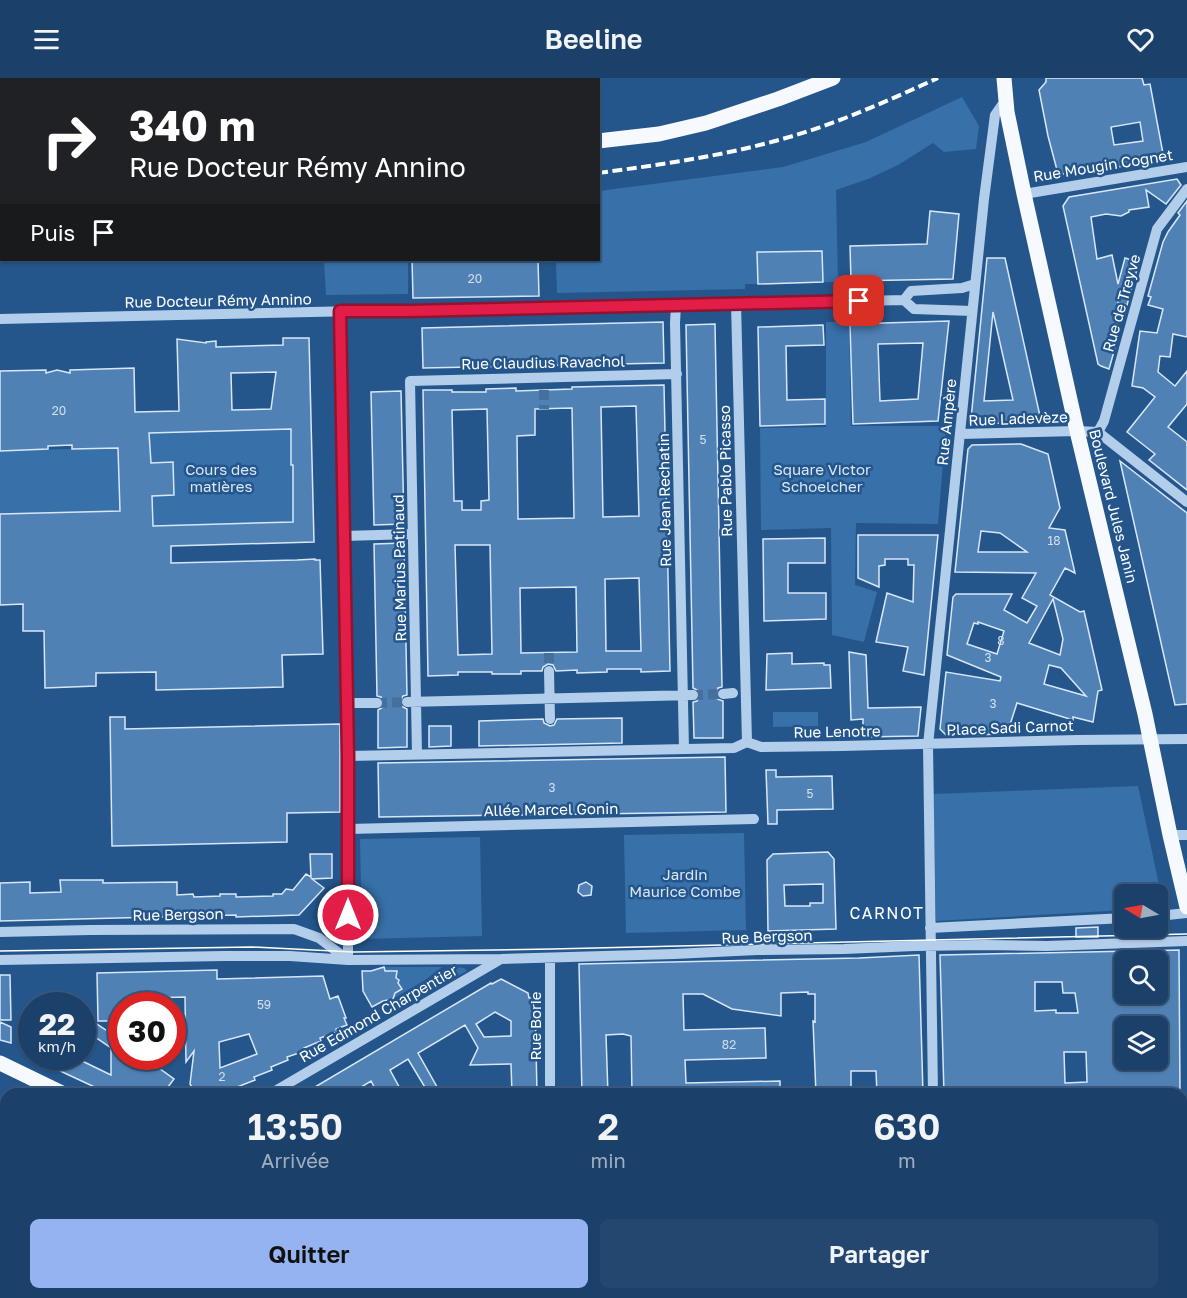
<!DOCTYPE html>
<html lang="fr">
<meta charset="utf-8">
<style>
body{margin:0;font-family:"Golos Text",sans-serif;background:#24476f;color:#f1f3f6;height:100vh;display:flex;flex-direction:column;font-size:22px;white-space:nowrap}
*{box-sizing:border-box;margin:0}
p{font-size:20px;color:#a0afc0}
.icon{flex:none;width:33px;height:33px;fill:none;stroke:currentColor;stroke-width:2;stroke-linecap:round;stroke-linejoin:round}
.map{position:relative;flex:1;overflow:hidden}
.details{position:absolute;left:0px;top:1010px;width:1188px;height:212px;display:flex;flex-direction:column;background:#1b4069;border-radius:18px 18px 0 0;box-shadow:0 2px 4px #0004,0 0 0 2px #39597d}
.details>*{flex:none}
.banner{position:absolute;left:0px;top:0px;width:600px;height:183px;box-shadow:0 2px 4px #0004,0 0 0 2px #39597d;background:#202124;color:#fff;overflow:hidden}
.needle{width:39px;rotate:280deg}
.controls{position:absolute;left:1114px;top:806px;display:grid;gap:12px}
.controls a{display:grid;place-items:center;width:54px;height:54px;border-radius:9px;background:#1b4069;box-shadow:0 2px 4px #0004,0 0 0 2px #39597d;font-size:30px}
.speed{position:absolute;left:18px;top:914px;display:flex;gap:12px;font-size:30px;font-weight:700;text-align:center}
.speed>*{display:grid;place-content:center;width:78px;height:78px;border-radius:50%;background:#1b4069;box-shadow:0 2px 4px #0004,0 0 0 2px #39597d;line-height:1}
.speed small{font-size:15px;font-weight:400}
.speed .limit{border:9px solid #d22;background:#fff;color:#111}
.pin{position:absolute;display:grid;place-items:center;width:51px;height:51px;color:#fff;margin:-26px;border-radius:12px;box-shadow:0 3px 9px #0006}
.me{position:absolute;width:66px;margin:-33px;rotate:0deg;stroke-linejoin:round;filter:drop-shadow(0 0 4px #0008)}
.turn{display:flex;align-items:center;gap:21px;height:126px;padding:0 30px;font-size:27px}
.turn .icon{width:78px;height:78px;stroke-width:2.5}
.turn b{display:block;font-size:42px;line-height:51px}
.then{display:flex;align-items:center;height:57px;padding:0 30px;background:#0003;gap:12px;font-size:22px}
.eta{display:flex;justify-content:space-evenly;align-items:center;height:102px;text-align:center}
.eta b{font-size:36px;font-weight:600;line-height:42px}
.action{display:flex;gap:12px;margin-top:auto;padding:12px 30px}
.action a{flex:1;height:69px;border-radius:9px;background:#95b2f1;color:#111;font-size:24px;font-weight:600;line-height:69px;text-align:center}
.action a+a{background:#24476f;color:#f1f3f6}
header{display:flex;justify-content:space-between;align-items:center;height:78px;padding:0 30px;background:#1b4069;font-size:27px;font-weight:600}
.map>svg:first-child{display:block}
</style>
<header><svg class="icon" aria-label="menu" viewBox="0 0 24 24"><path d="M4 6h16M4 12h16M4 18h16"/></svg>Beeline<svg class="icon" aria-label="heart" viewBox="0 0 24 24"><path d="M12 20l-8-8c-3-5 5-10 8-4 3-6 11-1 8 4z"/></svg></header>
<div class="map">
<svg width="1187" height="1220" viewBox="0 0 1187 1220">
<rect width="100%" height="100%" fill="#24568c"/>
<!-- green -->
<path fill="#3870a9" d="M962,19L979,48L976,71L944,74L933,65L898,87L868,101L836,112L838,204H823L822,173L757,174L758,206H745V211L557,215L556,185L552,184V182H598L599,113L783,89L866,64Z
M324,182H408V216L326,217Z
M826,244H849L851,348H946L938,446L856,445L855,507L877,514L864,564L832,557L831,450L761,452L760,350L826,349Z
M291,351V386L293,387V447L278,444L153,448L152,418L174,417L173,385H151L149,355Z
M142,369L119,383V421H143V432L0,436V373Z
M773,634H818V648L773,649Z
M1138,708L1164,830H1158V816H1125V832L936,843L933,716Z
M744,755L746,852L626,855L624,757Z
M480,759L482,858L362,861L360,761Z
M384,889H442L425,902L393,921L399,902L396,900L397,893H385Z
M456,889L464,890L467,893L437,909L432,908Z
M145,1215H215L213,1220H145Z"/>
<!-- building -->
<path fill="#5081b5" stroke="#d7e7f8" stroke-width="1.5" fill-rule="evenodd" d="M1046,0H1142L1144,7L1150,6L1164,81L1067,98L1057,92L1048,58L1039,12L1046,4ZM1140,44L1143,63L1114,67L1111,49Z
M1177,101L1181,107L1166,126L1146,112L1149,129L1129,132V134L1121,138L1106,136L1091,139L1097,181L1112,177L1118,206L1125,180L1139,184L1127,227L1118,224L1122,243L1117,244L1119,252L1115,253L1117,263L1109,291L1101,288L1098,286L1063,128L1069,119Z
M1187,123V259L1173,256L1170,279L1160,278L1158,294L1175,308L1187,293V326L1168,349L1187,364V412L1149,382L1155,376L1127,354L1155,319L1143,310L1132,308L1140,253L1157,255L1163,231L1148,227L1151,219L1148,218L1163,164L1168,154L1180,137L1178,135Z
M930,133L959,136L953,201L851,203L850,168L927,166Z
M822,173L823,204L758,206L757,174Z
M987,180H1005L1040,338L1035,344L974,346L971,341ZM993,234L1013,322L984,323Z
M412,182H538L539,218L413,220Z
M949,243L938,343L853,346L850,246ZM923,265L918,321L880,323L878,266Z
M663,244L664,285L423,290L422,250Z
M715,246L722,609L718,610L716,616L717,621L723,623V660H694L693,624L697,623L700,617L699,613L693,610L686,247Z
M823,247L824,267L786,268L787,322L825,321V346L760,348L758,249Z
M283,260H309L314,464L171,468V485L297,482L315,481V482H320L323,576L282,577L283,609L156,612V594L96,595V608L45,610L44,553H23V526L0,527V436L120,433L118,370L72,371V367L48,368V371L0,373V293L46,292V295L57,292L70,295V292L134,290L135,334L179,333L177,261L206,265V264L216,263V269L283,267ZM276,294L271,331L232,332L231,295ZM291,351V387H293V444L153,448L152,418L174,417L173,384L151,385L149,355Z
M664,307L670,593L641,594V591H607V594L577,595V592L556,593L553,587L548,586L543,589L542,593H521V596H492V594H458V597L428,598L423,312H452V314H486V311L516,310V313L572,311V309ZM636,328L639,438L603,439L601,329ZM572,330L574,440L518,441L517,358L535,357V331ZM487,331L489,422L481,423V432H462V423H454L452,332ZM455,467H490L492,576L458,577ZM639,500L641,573H606L605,501ZM576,509L577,574L521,575L520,510Z
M401,313L404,446L374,447L371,314Z
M1021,366L1048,376L1060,430L1049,450L1065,452L1075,495L1065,490L1050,517L1080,534L1084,533L1102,612L1098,613L1093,644L1073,639V642L1017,625L1007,656L968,657L964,648L953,657L947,658L940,651L946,594L1000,603L1001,599L947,577L953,519L956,516H1012L1004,532L1027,545L1037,528L1022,520L1036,495L955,494L968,371L972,367ZM981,453L1000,455L1027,474H978ZM1053,521L1063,561L1060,577L1029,565ZM978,544L1004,553L997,576L967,566L974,545L978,546ZM1049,587L1061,590L1086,618L1044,606Z
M1120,383L1187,435V626L1175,627Z
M858,457H938L924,597L903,593L908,569L876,564L887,515L913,524L914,487H908V481H885V487L879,488V509L858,500Z
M825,460V485H788V515H826V541L764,543L763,461Z
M404,465L407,617L403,618L400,624L401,628L407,631V669L378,670V632L383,629L384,624L381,619L377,618L374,466Z
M849,574L866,577L868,630L921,629L918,658L863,659V641L851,642Z
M792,575V586L824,585V587H830L831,610L766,612L767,576Z
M110,639H125V651L340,646V734L287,735V764L112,768Z
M622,640V665L479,668V643L543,641L544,645L550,648L554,647L557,641Z
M429,648H451V668L429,669Z
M725,679L726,734L379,739L378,685Z
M766,692H776V699L832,698L833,731L777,732V746H768Z
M828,774L834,781L836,851L768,853L767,782L773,776ZM823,806V825H810V828H785L784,807Z
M310,776H332V800L312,801L324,810L299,837L236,839V837L0,843V805L30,804V815L61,814L60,802H103V805L177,804V817L193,816L194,819L220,818V816H236V819L273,818V816H282L286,811L293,812L306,796L311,799Z
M586,804L592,808L591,817L583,818L578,814L579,807Z
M1098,849V859H1076V850Z
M1179,872L1180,1016H944L940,877ZM1125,882H1158V915H1125ZM1035,904H1062L1063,915H1075L1078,935H1056V932L1035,933ZM1125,948H1158V981H1125ZM1064,974H1086L1087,1004L1065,1005Z
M919,877L923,1016H877L876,993H851V1016H816L813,943L815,944V916H808V914L781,915V938L732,931L703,916H683L684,952L765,950L766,980L685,982L686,1005L780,1003V1016H632L631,958L623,956L606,957L608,1016H582L579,886L859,880Z
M384,889L385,893H397L396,900L399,902L398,905L402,911L395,915L393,921L383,923L372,929L363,913L362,893H371Z
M217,892V901L323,898L330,921L338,918L346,940H344L347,947L336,951L337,954L320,960L321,963L304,970L305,973L287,979L288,982L271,989L272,992L254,999L255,1002L237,1009L239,1011L231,1015L196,1016L190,1006L194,973L186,984L185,919L149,920V927H122V943H98L97,895ZM249,956L257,976L220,990L219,964Z
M0,897H10L11,942H0Z
M501,901L528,915L529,920L535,919L537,1016H512L511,986L470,987L478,970L465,947L418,975L441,1016H429L408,981L390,992L403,1016H378L371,1003L350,1016H303L491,905L492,906ZM495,934L511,943V958L484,959L476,946Z
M82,936L122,963V978H142L174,1001L168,1009V1016H125V1014H109L101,1012L28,978H79L78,981L111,997V970L82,950Z
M0,944L11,949V965L0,962Z"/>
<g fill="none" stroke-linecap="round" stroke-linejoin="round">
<!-- minor-tunnel -->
<path stroke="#456f9d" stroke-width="10" stroke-dasharray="10 5" stroke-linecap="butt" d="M544,312V331
M549,575V593
M693,617L723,616
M377,625L407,624"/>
<!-- minor -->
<path stroke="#b2ceeb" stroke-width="10" d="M487,0L491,2
M4,2L5,0
M0,20L2,13
M1024,116L1187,89
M904,222L911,213L962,210L975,206
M736,225L747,664
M676,227L675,245L684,671
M340,233L348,678V882
M0,241L357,233H409L904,222L914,231L972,233
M1098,354L1104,343L1157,151L1187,111
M960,356L1077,353L1098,354L1187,424
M344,458L413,456
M549,593L550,641
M723,616L733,615
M407,624L693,617
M347,625H377
M747,664L761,669L842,668L1078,662L1187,661
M417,676L410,303L677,296
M348,678L734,670L747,664
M349,751L754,741
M1170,757H1187
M1158,838L1187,835
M930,850L1125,840
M0,854L90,852L294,851L319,860L348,882
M0,882L224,878H290L348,882L501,881L674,876L757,872L844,871L915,868L985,867L1047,868L1187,863
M270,1016L501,881
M550,1016V880
M933,1016L928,667L984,121L995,37L1002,27
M1182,1034H1187
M0,1174L6,1170
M1182,1185H1187
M483,1215L485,1220
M505,1215L506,1220
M449,1220L450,1215
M470,1220L473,1215
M906,1220V1215
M976,1220V1215"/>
<!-- major -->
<path stroke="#f6fafe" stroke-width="15" d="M1004,0L1007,34L1024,116L1077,353L1145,636L1170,757L1187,829
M598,63L659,56L706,45L778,21L833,0
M0,145H2
M0,985L64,1016
M1184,1220L1187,1203"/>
<!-- tram -->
<path stroke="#fff" stroke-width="1.5" d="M0,873L252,869L353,874L552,871L1187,856"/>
<!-- rail -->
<path stroke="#fff" stroke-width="4" stroke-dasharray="10 4.5" stroke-linecap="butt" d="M598,95C658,87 717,79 775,63C832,48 885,24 938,0
M0,180H2"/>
</g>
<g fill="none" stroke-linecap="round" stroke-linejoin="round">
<!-- route casing -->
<g stroke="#92132f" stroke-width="15">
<path id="route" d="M348,837V678L340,233H409L859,223"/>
</g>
<!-- route -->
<use href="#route" stroke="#e11d48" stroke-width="10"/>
</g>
<g text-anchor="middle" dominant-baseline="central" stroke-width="5" stroke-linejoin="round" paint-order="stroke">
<!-- number labels -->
<g font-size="12" fill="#d3e0ec">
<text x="475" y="200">20</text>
<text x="59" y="332">20</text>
<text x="703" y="361">5</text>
<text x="1054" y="462">18</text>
<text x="1001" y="562">8</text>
<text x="988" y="579">3</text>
<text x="993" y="625">3</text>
<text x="552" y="709">3</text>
<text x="810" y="715">5</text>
<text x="264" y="926">59</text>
<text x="729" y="966">82</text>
<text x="222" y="998">2</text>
</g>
<!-- street labels -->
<g font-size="15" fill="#fff" stroke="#24568c">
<text transform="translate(1103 87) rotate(-9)">Rue Mougin Cognet</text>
<text transform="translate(218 222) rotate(-1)">Rue Docteur Rémy Annino</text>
<text transform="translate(1121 225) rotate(-74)">Rue de Treyve</text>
<text transform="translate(543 284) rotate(-1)">Rue Claudius Ravachol</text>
<text transform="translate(1018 340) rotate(-2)">Rue Ladevèze</text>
<text transform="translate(946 344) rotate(-84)">Rue Ampère</text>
<text transform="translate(725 393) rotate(-91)">Rue Pablo Picasso</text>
<text transform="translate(664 422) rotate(-91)">Rue Jean Rechatin</text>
<text transform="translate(1114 428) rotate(76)">Boulevard Jules Janin</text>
<text transform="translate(399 490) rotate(-91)">Rue Marius Patinaud</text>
<text transform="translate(1010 649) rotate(-2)">Place Sadi Carnot</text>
<text transform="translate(837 653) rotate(-1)">Rue Lenotre</text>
<text transform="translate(551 731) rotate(-1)">Allée Marcel Gonin</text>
<text transform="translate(178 836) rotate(-1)">Rue Bergson</text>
<text transform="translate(767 858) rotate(-2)">Rue Bergson</text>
<text transform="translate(378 935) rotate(-30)">Rue Edmond Charpentier</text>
<text transform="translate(535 948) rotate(-90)">Rue Borie</text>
</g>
<!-- park labels -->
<g font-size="15" fill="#d7e7f8" stroke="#24568c">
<text x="221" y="391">Cours des<tspan x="221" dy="17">matières</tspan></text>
<text x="822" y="391">Square Victor<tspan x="822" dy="17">Schoelcher</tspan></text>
<text x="685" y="796">Jardin<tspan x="685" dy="17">Maurice Combe</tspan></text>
</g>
<!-- neighbourhood labels -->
<g font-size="16" letter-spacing="1.5" fill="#fff" stroke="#24568c">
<text x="887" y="835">CARNOT</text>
</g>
</g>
</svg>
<div class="controls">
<a><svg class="needle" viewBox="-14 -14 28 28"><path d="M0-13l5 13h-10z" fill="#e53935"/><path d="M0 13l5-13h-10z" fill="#a0afc0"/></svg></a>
<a><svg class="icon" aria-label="search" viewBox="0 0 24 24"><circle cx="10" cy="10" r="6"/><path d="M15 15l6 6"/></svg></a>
<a><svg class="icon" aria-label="layers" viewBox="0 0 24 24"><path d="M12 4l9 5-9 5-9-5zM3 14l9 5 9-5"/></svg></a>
</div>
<div class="speed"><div>22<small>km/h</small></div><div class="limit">30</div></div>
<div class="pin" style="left:859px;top:223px;background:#d93025"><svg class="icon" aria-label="arrive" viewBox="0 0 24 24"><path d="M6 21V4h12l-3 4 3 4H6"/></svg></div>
<svg class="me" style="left:348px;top:837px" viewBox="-20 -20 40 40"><circle r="17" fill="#e11d48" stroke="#fff" stroke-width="3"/><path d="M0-11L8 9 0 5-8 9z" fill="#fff"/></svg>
<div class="banner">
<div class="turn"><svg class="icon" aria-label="right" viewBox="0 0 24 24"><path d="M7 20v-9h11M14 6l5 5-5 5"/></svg><div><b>340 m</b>Rue Docteur Rémy Annino</div></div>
<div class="then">Puis<svg class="icon" aria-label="arrive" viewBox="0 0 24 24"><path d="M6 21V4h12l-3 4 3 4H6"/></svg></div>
</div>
<section class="details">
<div class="eta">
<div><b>13:50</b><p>Arrivée</p></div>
<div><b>2</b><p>min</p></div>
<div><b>630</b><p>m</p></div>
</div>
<div class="action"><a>Quitter</a><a>Partager</a></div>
</section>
</div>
